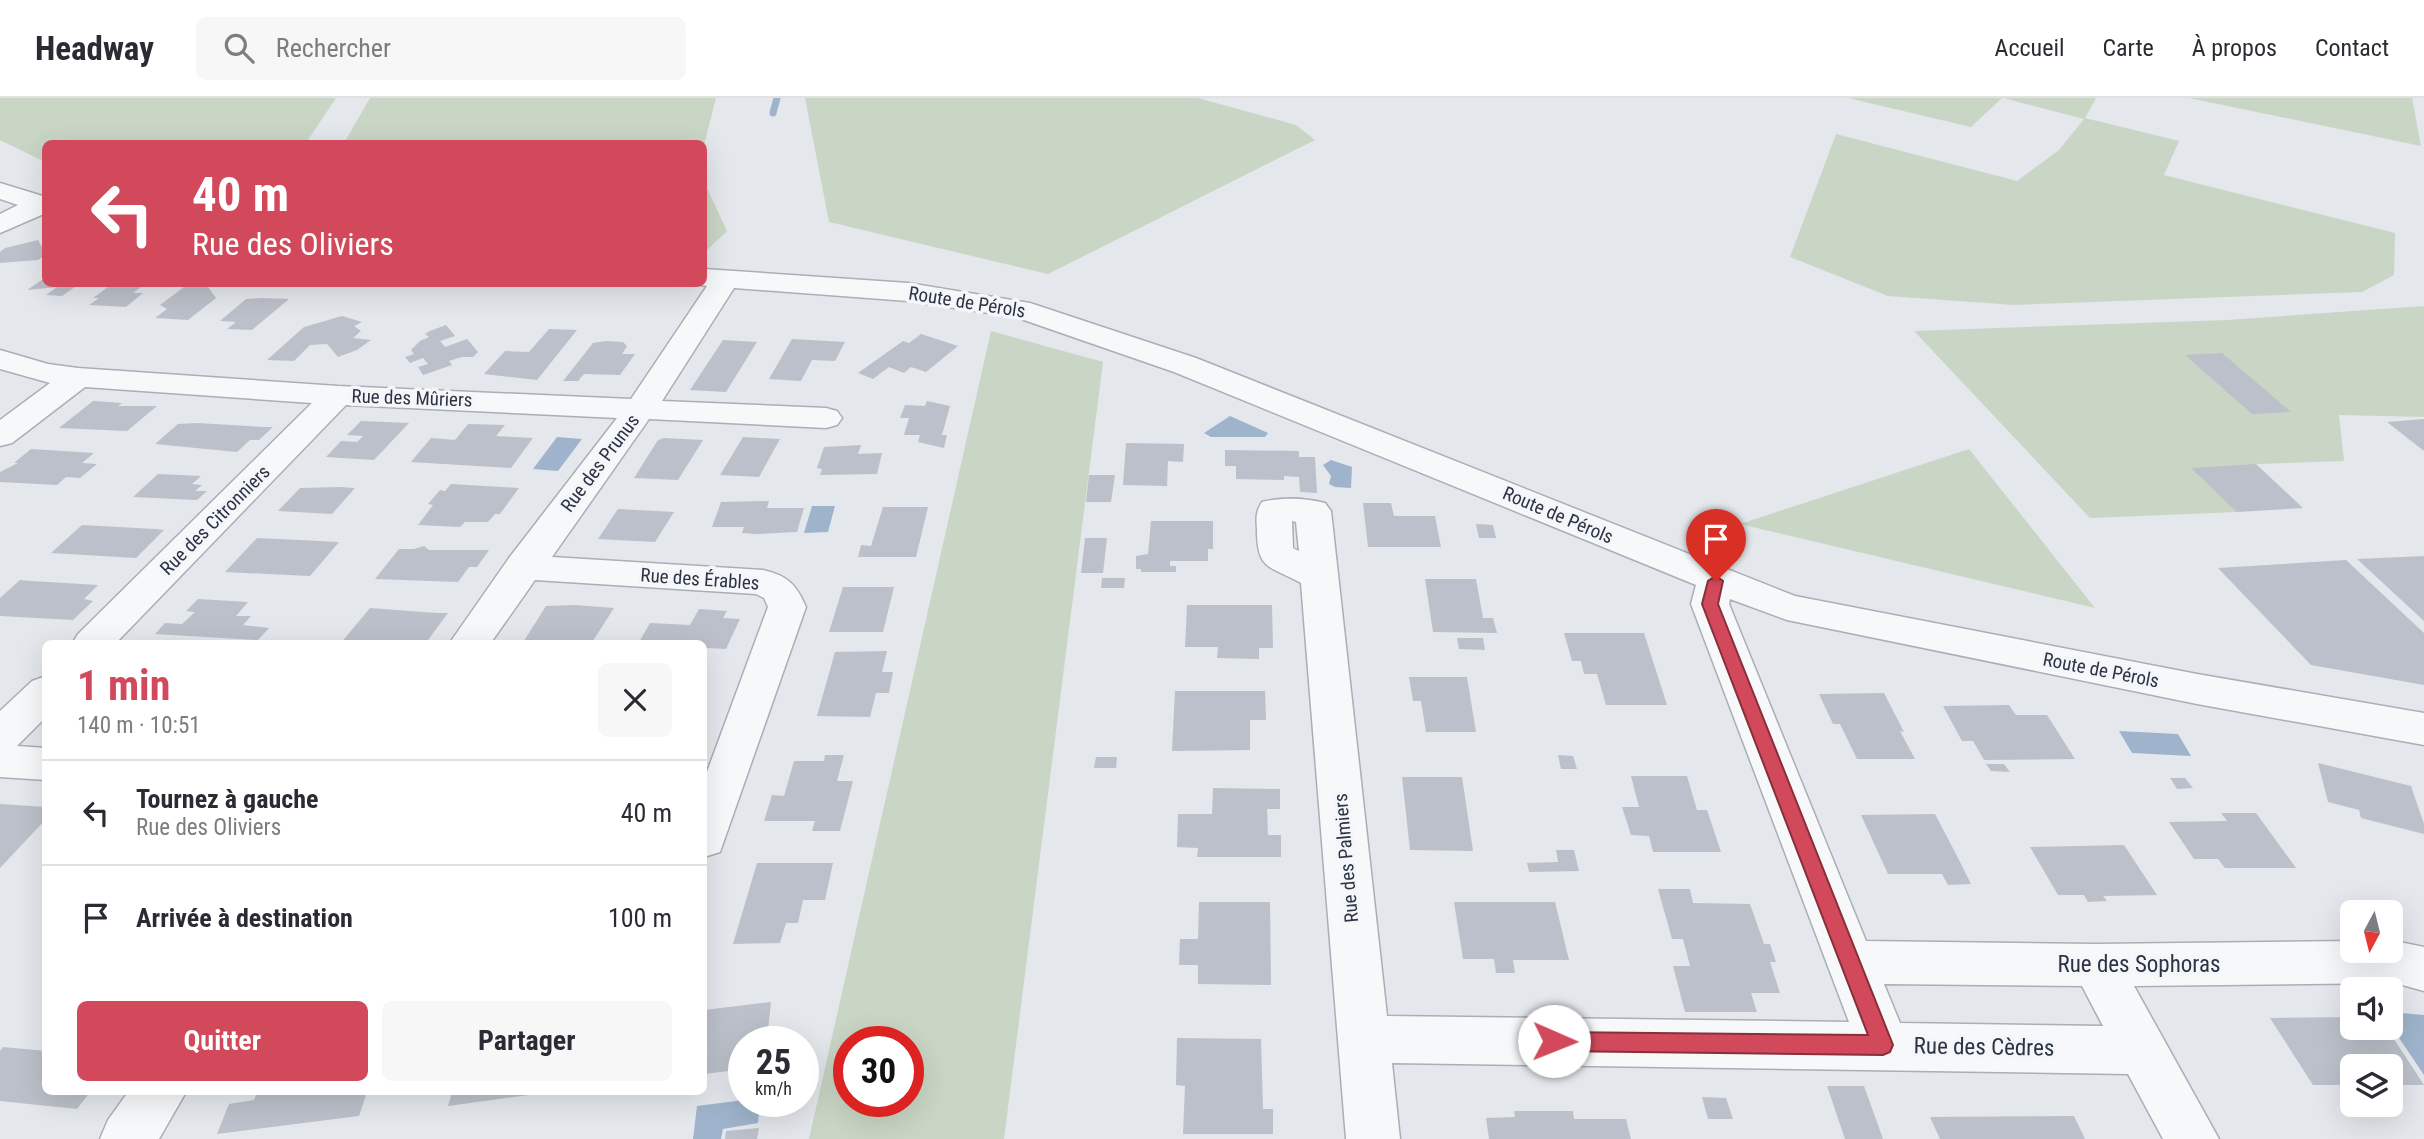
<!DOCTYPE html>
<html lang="fr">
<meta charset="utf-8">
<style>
body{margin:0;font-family:"Roboto Condensed",sans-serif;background:#f7f7f7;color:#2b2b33;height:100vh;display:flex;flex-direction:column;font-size:26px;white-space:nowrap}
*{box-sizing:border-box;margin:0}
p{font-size:23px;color:#7c7c81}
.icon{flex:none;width:38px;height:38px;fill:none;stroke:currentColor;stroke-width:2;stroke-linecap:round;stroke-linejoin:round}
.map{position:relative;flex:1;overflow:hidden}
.sheet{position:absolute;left:42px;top:542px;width:665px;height:455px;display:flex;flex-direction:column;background:#fff;border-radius:10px;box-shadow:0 7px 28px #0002}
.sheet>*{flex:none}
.banner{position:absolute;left:42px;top:42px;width:665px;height:147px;border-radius:10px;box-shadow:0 7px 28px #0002;background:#d1495b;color:#fff;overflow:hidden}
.needle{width:46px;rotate:187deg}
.buttons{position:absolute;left:2340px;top:802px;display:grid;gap:14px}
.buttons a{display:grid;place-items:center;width:63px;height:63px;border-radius:10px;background:#fff;box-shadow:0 7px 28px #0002;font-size:35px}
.speed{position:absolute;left:728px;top:928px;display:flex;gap:14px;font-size:35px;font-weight:700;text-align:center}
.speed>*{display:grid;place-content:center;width:91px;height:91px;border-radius:50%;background:#fff;box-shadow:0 7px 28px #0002;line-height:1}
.speed small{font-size:18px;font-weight:400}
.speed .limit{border:10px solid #d22;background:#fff;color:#111}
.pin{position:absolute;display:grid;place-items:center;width:60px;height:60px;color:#fff;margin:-72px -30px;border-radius:50% 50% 50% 0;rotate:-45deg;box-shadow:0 0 7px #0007}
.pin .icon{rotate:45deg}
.me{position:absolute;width:77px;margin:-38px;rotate:91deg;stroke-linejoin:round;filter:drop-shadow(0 0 5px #0008)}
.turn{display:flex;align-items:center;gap:24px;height:147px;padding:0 35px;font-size:32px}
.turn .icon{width:91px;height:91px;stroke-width:2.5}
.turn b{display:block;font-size:49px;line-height:60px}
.round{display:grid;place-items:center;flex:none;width:74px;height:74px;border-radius:10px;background:#f7f7f7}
.headline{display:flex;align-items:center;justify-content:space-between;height:119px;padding:0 35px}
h1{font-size:42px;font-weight:700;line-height:52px;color:#d1495b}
.button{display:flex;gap:14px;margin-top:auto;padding:14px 35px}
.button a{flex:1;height:80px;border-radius:10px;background:#d1495b;color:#fff;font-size:28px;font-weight:700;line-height:80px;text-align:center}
.button a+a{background:#f7f7f7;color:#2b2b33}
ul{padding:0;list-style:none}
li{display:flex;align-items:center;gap:21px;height:105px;padding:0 35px;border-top:2px solid #e1e1e2}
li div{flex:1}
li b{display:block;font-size:26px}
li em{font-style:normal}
header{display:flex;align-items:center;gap:42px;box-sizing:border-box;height:98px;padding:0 35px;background:#fff;border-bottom:2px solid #e1e1e2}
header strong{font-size:33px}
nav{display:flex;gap:38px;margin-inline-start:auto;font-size:24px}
.search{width:490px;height:63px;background:#f7f7f7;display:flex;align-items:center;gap:18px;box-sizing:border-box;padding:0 24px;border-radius:10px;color:#7c7c81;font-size:26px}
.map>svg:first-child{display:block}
</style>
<header>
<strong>Headway</strong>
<div class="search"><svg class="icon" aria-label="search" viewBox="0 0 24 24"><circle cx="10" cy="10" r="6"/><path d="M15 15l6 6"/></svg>Rechercher</div>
<nav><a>Accueil</a><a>Carte</a><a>À propos</a><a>Contact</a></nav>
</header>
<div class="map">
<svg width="2424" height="1041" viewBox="0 0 2424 1041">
<rect width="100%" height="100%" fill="#e4e7ec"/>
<!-- green -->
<path fill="#c9d6c5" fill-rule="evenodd" d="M0,0H336L306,45L46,46L45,64L0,42Z
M370,0H716L704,47L344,45Z
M805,0H1198L1296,27L1315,42L1048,176L829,124Z
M1848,0H2002L1971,29Z
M2003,0H2096L2085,20L2179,43L2164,77L2395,135L2394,177L2362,194L2014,207L1888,198L1790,159L1836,36L2017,83L2059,52L2084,21Z
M2189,0H2412L2421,48Z
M704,84L727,133L706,153H704Z
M2424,208V319L2339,317L2344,363L2256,366L2237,414L2090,420L1914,233L2228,222Z
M991,233L1103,264L1004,1041H809ZM908,943V1003H849V943Z
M1969,351L2095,510L1740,426Z"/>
<!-- water -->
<path fill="#9fb4cc" d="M1230,318L1268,335L1265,339H1211L1204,335Z
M557,339L582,341L558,373L533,371Z
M1331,362L1352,369L1351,390L1335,389L1329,386L1331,378L1323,367Z
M812,408H835L828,434L804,435Z
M2119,633L2178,636L2191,658L2132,655Z
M2390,914L2424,917V977L2391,928Z
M744,1002L760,1003L758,1025L723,1031L721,1041H693L697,1008Z"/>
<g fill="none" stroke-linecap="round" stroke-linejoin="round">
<!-- stream -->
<path stroke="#9fb4cc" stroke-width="7" d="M773,15L777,0"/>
</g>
<!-- building -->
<path fill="#bbc0ca" d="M38,142L46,157L38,162L0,165V154L5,150Z
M46,179V186H79L62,198L46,197L57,189L27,192Z
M112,186H145L133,195H143L126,209L89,207L99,200H93Z
M188,186H206L216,200L188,222L155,220L167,211L160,207Z
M262,200L289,201L252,232L227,231L236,224L220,223L246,201Z
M342,218L362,224L354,228L361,233L353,240L371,242L357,252L338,259L327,246L310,247L294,263L267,262L304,229Z
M446,227L455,238L440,243L445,249L467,241L478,254L473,259H462L449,263L452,267L423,277L418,269L428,266L423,260L410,265L405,259L414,256L411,252L420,243L429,239L425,236L430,233Z
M549,231L577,232L537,282L484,276L505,253L529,254Z
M921,236L958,248L926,274L911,269L904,275L889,269L873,281L858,275L903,243L909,245Z
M792,241L845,244L835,263L812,262L801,283L769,281Z
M723,242L757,244L726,294L690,292Z
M607,243L623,244L627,248L622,256H635L620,277L584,276L578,283H563L593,245Z
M2222,255L2291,314L2252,316L2185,257Z
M93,303L122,305L118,308H157L127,333L59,330Z
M927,303L950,308L942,337H947L944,350L918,344L920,337H904L909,320H900L905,307L925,308Z
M2424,321V353L2387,324Z
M361,323L409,325L374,362L326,359L341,343L357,344L363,338L347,337Z
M198,325L264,329H273L259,342H250L237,354L155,346L178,326Z
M468,326L505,327L496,338L533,340L511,370L411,364L431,340L455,342Z
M743,339L780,341L759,379L720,377Z
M664,340L703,342L678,382L634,380L658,342Z
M1126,345L1184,346L1183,364L1168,363L1167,388L1123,387Z
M861,347L858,356L882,355L877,376L820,377L822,371L817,370L824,349Z
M31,351L94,355L82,365L97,366L80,380L66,379L57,387L0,384V374L18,365H14Z
M1225,352L1299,353V359H1315L1317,395L1300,394L1299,379L1284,378V382L1236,381V368H1225Z
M2256,366L2303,410L2237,414L2191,370Z
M158,376L201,378L192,386L202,387L195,393H207L197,402L133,399Z
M1089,377H1115L1111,404H1086Z
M451,386L519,390L500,416H495L488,424H465L460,429L418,427L433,407L428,406L440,392L445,393Z
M340,389L355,390L332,416L278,413L300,390Z
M769,403L767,410H804L797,434L757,436L742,435L744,429H712L721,404Z
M1363,405H1391L1394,418H1435L1441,449H1368Z
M883,409H928L916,459H858L861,447L871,448Z
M618,411L674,414L655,444L598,441Z
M1151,423H1213V451H1208V463H1170V468H1176V474H1141V471H1136V458L1148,456Z
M1476,426L1493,427L1496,440H1479Z
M82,427L155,431L164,432L136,460L51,455Z
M257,440L339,444L310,478L225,474Z
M1085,440H1107L1103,475H1081Z
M424,448L429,452H489L477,469H469L458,484L375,481L399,451H414Z
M2424,458V523L2357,461Z
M2346,462L2424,535V587L2311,567L2218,470Z
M1102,480H1125L1124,490H1101Z
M1425,481H1476L1483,520H1493L1497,535L1433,534Z
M20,482L31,483L98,487L84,501L93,503L73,522L0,518V500Z
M843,489H894L883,534H829Z
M198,501L248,504L236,518H251L243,527L269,530L258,542L155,536L165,525L182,526L195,514L186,513Z
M574,507L614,510L591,546H522L546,508Z
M1187,507H1272L1273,550H1259V561L1217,560L1218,549H1185Z
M370,510L437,515H448L425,546H340Z
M699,511L727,513L723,520L740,521L726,551L707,550L704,557V546H638L650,525L690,527Z
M1564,535H1644L1667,607H1606L1597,576H1584L1581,563H1572Z
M1457,540H1483L1485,552L1459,551Z
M887,553L882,574H893L889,595H876L870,619L817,618L835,554Z
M1409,579H1467L1476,634H1426L1421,603H1413Z
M1175,593H1265L1266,622H1250V652L1172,653Z
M1884,595L1904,634L1900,633L1915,661H1857L1840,626H1833L1819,596Z
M2009,607L2016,617H2047L2075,661L1984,662L1973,643H1962L1943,608Z
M825,657H844L837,683H853L840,733H812L815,723H764L772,697L784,698L794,663H824Z
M1558,657L1573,658L1577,671H1561Z
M1096,659H1117L1116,670H1094Z
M2318,665L2411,688L2424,726V736L2361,720L2359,712L2328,704Z
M1986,666H2004L2010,674L1991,673Z
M1631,678H1687L1697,712H1707L1721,754H1653L1649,738L1631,737L1622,709H1639Z
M1402,679H1462L1473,753L1410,752Z
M2170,680H2185L2193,690L2177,691Z
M1213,690L1280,691V711H1267L1268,737H1281V759H1197L1198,750L1177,749L1178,716H1212Z
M0,706L46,709V721L0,770Z
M2221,715H2256L2296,770H2225L2218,761H2194L2169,724L2227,723Z
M1935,716L1957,758L1971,786L1948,787L1942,776H1888L1861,717Z
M2124,747L2157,797L2103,798L2107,803L2088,804L2084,797H2058L2030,749Z
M1556,752H1574L1579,773L1529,774L1527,765L1558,764Z
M757,765H833L825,802H803L798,825H786L780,845L733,846Z
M1658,791H1690L1693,805L1750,806L1764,846H1770L1776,864H1770L1780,895H1751L1757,914H1685L1673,868H1690L1683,841H1672Z
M1199,804H1270L1271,887L1198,886V867H1179L1180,841H1198Z
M1454,804H1555L1569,862H1513L1515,875H1496L1494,861H1463Z
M771,904L767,943H744V971L704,976V912Z
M2352,919V929H2386L2424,987H2390V968H2352V987H2313L2270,920Z
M1177,940L1261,941L1263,1011H1273V1036H1183L1185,988L1176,987Z
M3,949L46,953V994H90L77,1011L0,1003V953Z
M1827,988H1864L1883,1041H1845Z
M257,994H367L359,1018L217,1036L229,1006L254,1002Z
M452,994H529V997L448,1008Z
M1702,999L1726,1000L1733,1021H1708Z
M1514,1013H1573L1574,1021H1626L1631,1041H1489L1486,1020L1515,1019Z
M2074,1018L2085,1041H1940L1930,1019Z
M759,1030L757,1041H725L726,1033Z"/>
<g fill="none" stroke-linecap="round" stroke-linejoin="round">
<!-- minor casing -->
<g stroke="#a9aeb7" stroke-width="3">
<path id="minor" d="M0,85L46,99V115L0,135V116L18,107L0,101Z
M704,171L908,185L1030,205L1196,260L1795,498L2197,576L2424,615V647L2197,606L1787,522L1730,501L1729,506L1866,843L2096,846L2352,843V852H2390V843H2395L2424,849V893L2395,885L2134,888L2219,1041H2163L2128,976L1392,965L1400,1041H1346L1301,485C1268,467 1257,472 1257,431C1256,420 1256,413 1262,404C1282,399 1305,400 1325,405L1331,413L1387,918L1849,924L1691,506L1696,487L1174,274L1015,219L908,203L734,190L662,303L826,310L837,313L842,320L837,327L826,330L649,321L552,459L763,472C788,478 796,486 806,509L720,754L704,759V682L768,509L764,500L756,496L535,482L490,546H449L509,460L617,320L346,307L115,546H72L78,536L312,305L85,289L12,345L0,348V322L50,285L0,271V252L48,266L78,270L338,288L631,301L707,188L696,186H704ZM1292,423L1296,424L1299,453L1293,450ZM1884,886L2082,888L2103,928L1900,925Z
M46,578V619L17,648L46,650V682L0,679V613L32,583Z
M128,994H186L159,1041H100L108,1022Z"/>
</g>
<!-- minor -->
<use href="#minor" fill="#f7f8fa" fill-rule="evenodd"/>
</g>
<!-- route -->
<path fill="#d1495b" stroke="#882f3b" stroke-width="2" d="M1716,478L1723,483L1718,506L1893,947L1890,954L1883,957L1554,953L1547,950L1544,943L1547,936L1554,934L1868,937L1702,506L1708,483Z"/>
<g text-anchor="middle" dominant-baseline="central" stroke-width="7" stroke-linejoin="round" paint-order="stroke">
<!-- street labels -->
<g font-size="19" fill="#2b3445" stroke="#f4f6f9">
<text transform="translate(967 204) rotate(9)">Route de Pérols</text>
<text transform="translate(412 300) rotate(2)">Rue des Mûriers</text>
<text transform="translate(600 365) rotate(-53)">Rue des Prunus</text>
<text transform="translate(1558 417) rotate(23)">Route de Pérols</text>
<text transform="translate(215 422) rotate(-45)">Rue des Citronniers</text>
<text transform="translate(700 481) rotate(4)">Rue des Érables</text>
<text transform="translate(2101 572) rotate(11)">Route de Pérols</text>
<text transform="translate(1346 760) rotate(-95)">Rue des Palmiers</text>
</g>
<!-- near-street labels -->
<g font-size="23" fill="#2b3445" stroke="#f4f6f9">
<text x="2139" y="866">Rue des Sophoras</text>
<text transform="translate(1984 949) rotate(1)">Rue des Cèdres</text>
</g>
</g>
</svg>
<div class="buttons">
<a><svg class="needle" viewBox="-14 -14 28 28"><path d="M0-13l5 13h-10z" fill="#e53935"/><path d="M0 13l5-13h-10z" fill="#7c7c81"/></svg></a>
<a><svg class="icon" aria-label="sound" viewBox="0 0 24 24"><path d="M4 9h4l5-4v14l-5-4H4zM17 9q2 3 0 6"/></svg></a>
<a><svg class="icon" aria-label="layers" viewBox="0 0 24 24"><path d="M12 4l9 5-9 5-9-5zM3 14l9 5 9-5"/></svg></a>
</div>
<div class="speed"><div>25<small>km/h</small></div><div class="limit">30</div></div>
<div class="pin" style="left:1716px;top:483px;background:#d93025"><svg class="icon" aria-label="arrive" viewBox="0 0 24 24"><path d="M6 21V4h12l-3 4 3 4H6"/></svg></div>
<svg class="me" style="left:1554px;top:943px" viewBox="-20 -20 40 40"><circle r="19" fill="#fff"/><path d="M0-13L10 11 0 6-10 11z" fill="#d1495b"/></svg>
<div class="banner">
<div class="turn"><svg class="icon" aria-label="left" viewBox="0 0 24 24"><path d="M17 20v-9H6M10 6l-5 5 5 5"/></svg><div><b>40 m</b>Rue des Oliviers</div></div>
</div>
<section class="sheet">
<div class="headline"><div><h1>1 min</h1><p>140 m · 10:51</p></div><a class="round"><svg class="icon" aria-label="close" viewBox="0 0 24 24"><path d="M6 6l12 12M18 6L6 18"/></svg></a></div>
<ul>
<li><svg class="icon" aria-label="left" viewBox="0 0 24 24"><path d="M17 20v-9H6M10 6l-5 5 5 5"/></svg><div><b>Tournez à gauche</b><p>Rue des Oliviers</p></div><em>40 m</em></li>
<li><svg class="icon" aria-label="arrive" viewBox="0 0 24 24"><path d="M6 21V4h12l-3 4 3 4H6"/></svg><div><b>Arrivée à destination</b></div><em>100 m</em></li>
</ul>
<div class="button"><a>Quitter</a><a>Partager</a></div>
</section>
</div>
